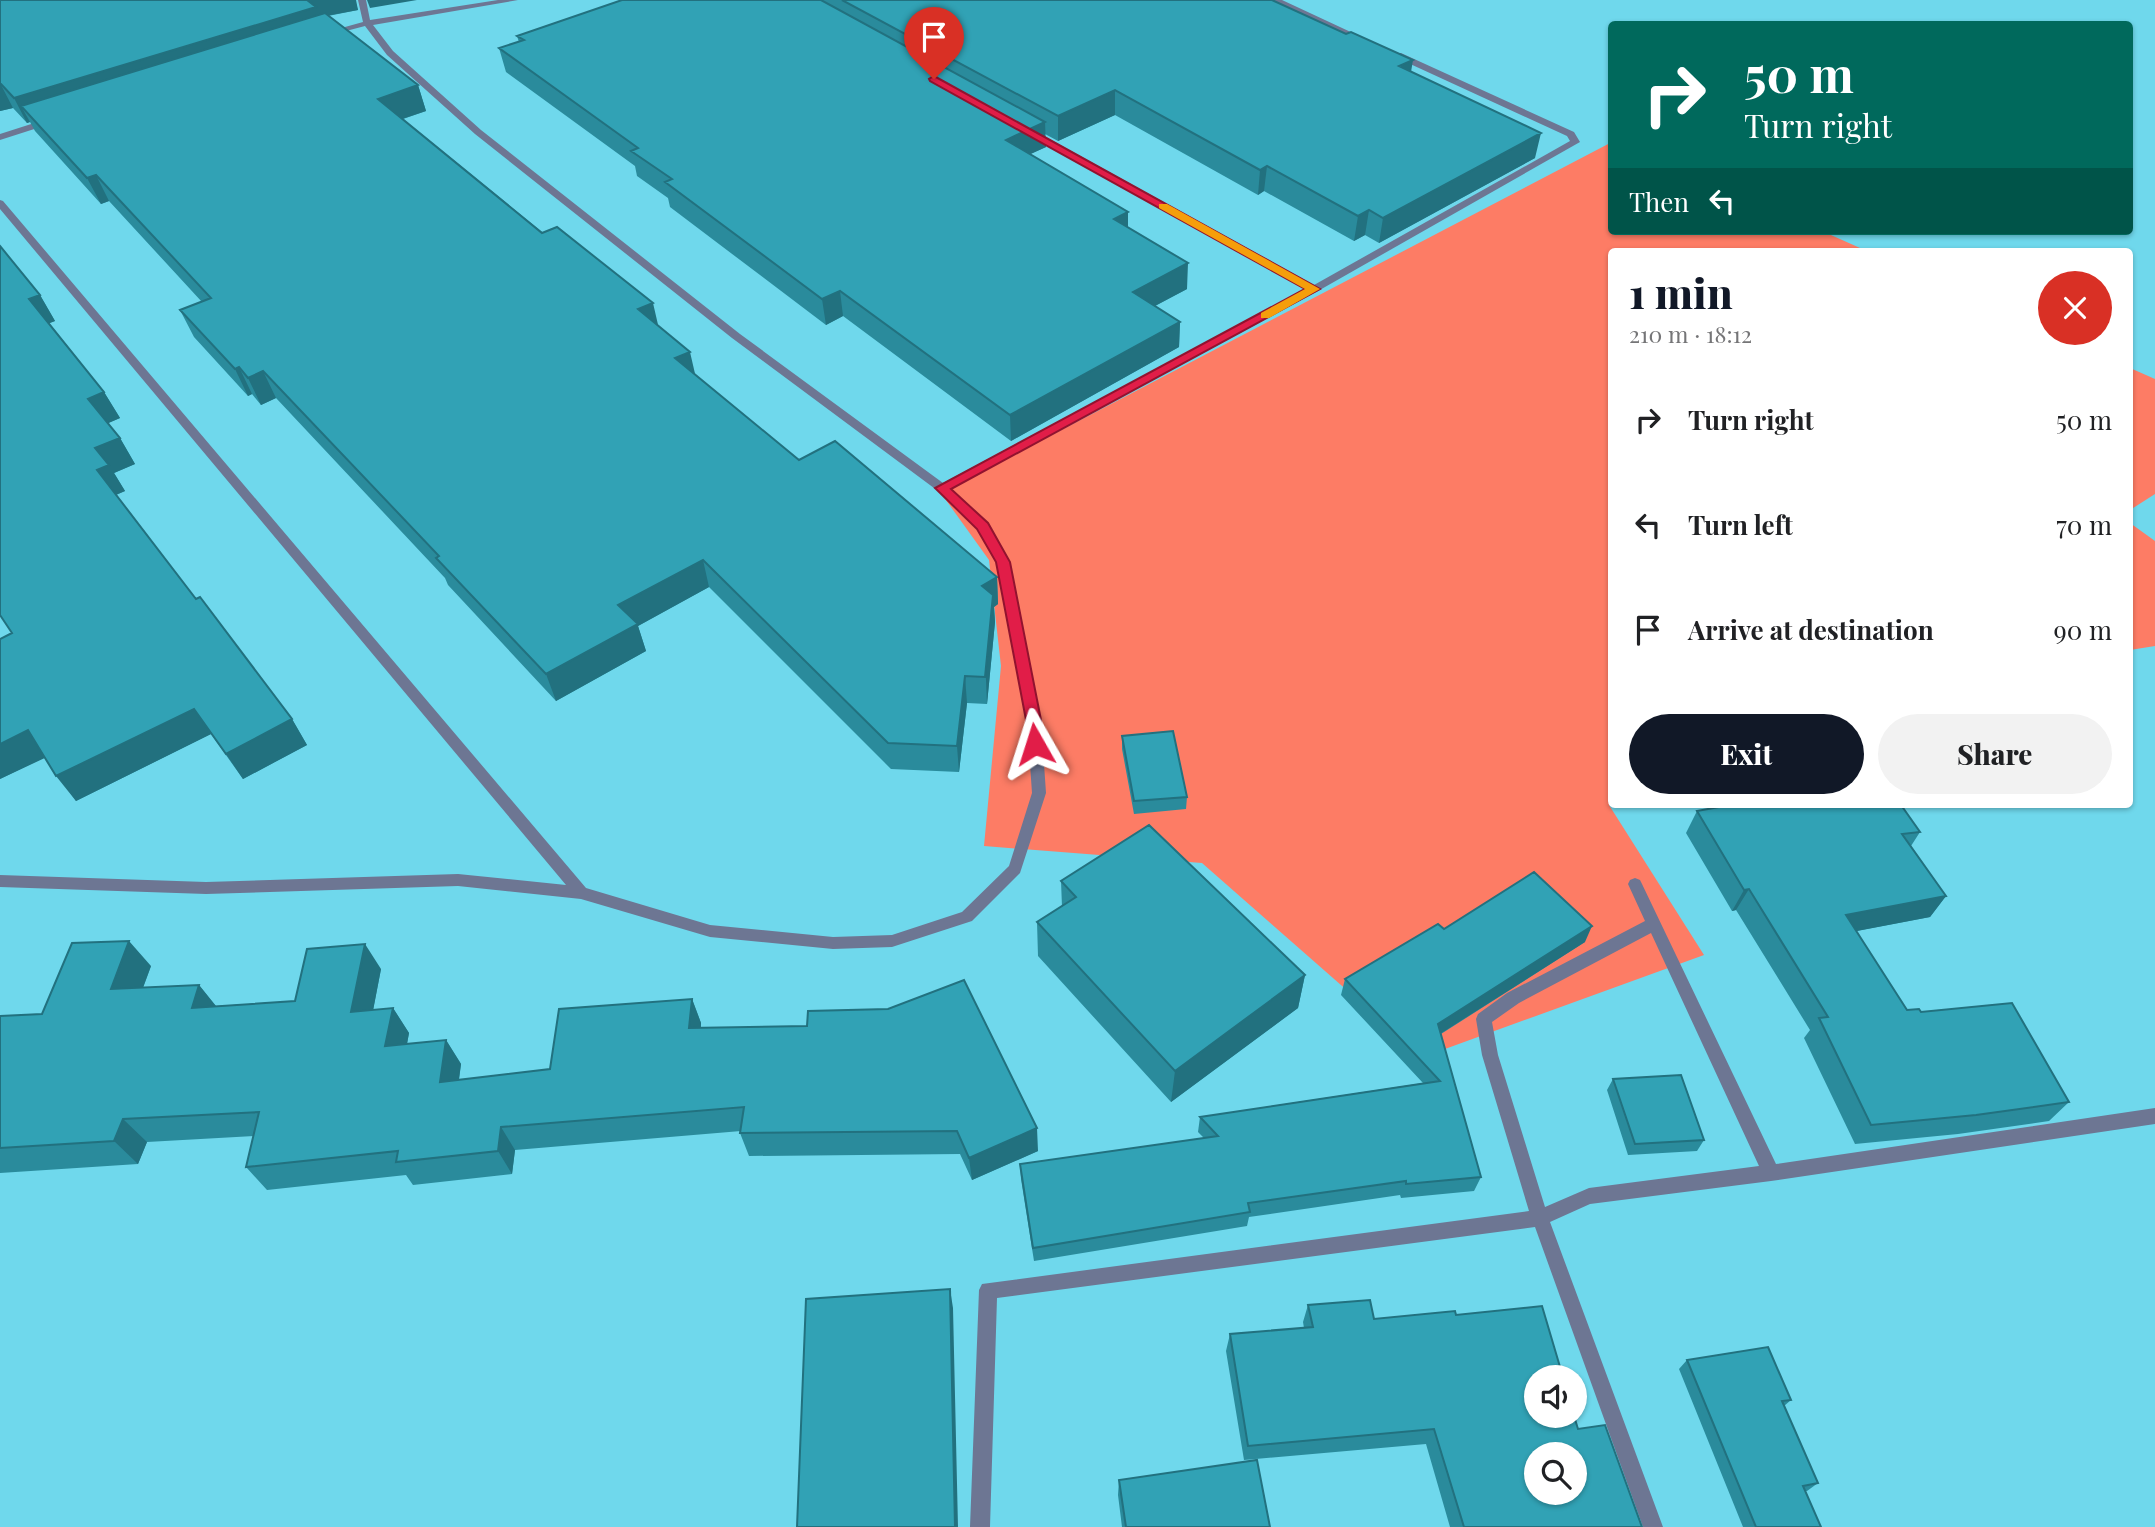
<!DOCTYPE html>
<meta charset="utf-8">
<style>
body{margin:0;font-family:"Playfair Display",serif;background:#f2f2f2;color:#202124;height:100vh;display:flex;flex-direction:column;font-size:26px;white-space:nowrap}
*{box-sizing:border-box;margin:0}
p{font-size:23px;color:#757577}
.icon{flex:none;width:38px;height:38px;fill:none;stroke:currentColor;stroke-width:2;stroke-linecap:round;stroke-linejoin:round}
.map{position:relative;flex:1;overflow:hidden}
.details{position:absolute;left:1608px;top:248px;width:525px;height:560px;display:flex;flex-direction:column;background:#fff;border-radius:7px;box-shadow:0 2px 5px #0004}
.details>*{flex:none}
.hud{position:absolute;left:1608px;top:21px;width:525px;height:214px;border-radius:7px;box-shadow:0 2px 5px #0004;background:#00695c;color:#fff;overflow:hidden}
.tools{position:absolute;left:1524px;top:1365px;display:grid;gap:14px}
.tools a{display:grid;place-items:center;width:63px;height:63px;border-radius:50%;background:#fff;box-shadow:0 2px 5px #0004;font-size:35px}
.pin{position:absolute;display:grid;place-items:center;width:60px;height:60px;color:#fff;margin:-72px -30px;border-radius:50% 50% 50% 0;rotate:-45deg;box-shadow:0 0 7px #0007}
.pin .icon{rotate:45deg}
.me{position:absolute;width:77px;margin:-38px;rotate:354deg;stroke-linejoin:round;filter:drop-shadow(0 0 5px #0008)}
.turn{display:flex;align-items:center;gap:24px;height:147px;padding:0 21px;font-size:32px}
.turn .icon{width:91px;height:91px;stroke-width:2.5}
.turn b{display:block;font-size:49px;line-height:60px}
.then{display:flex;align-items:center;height:66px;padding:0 21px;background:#0003;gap:14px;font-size:26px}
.round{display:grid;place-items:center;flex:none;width:74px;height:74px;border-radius:37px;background:#f2f2f2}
.headline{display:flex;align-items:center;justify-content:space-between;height:119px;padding:0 21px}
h1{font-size:42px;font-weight:800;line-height:52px;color:#111827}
.primary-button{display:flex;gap:14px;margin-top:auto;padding:14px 21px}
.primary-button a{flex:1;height:80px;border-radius:42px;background:#111827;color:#fff;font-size:28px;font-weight:800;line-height:80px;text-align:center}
.primary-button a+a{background:#f2f2f2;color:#202124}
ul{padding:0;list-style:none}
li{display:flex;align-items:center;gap:21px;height:105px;padding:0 21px}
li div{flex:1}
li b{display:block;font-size:26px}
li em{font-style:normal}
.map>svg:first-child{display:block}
</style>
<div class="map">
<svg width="2155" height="1527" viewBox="0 0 2155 1527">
<rect width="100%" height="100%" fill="#6fd8ec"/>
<!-- green -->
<path fill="#fd7c65" d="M1612,142V231H1822L1869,252H1612V803L1609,805L1704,955L1423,1057L1202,863L984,846L1001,666L989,560L943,496L956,485Z
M2130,368L2155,379V494L2130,510Z
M2130,523L2155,541V646L2130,650Z"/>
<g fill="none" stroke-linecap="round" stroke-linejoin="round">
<!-- street -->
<path fill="#6d7693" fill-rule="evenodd" d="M358,0H366L370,20L498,0H518L373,25L393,51L481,130L740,334L943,483L1306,289L1027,134V130H1033L1314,285L1570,141L1567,136L1395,57V53H1401L1574,132L1580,142L1318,291L950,489L987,523L1009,562L1041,720L1046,793L1020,873L972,921L892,947L833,949L710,937L581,899L458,886L206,894L0,887V875L206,882L458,874L566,885L0,209V200L3,201L586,888L710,925L833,937L892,935L962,912L1009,866L1032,793L1027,720L997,562L978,528L938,491L732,338L475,134L387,55L365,26L327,36V32L363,22Z
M1271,0H1282L1370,41L1363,43Z
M50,118L53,119V123L0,140V134Z
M1635,878L1640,880L1642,884L1776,1164L2155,1108V1124L1771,1181L1590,1204L1550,1222L1663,1527H1643L1535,1227L997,1298L990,1527H970L979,1290L982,1284L1529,1211L1482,1055L1476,1019L1478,1014L1507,993L1645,921L1628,884L1630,880ZM1651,933L1759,1166L1589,1188L1545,1207L1498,1055L1492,1022L1519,1003Z"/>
</g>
<!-- wall -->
<path fill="#2a8b9c" d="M0,0L355,1L358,10L328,16L418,85L426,111L403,119L658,326L695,375L799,460L997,577L998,604L994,607L995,622L987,704L967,703L959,772L891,769L709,587L638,626L646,651L556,701L448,585L445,578L276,398L261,405L252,394L248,396L194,337L180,310L202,302L109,201L101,204L35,131L30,122L27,123L13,108L0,111Z
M622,0H1272L1411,72L1535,158L1379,243L1365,235L1354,241L1264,191L1258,195L1115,115L1058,141L1045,134L1046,147L1030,154L1128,227L1187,289L1155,306L1180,322L1179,347L1011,441L843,316L826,325L670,207L668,198L637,176L635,166L506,72L499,48L519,42L517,36Z
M40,295L55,321L49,323L104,392L120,418L108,423L120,438L135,464L114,473L125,491L116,495L196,599L292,719L307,745L243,779L211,734L76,801L45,757L0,779Z
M1122,736L1187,797L1186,809L1134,814L1122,749Z
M1697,811L1920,832L1911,846L1946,896L1930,917L1856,931L1907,1010L1921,1012L2069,1102L2049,1121L1958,1134L1855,1144L1804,1038L1810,1030L1736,910L1732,911L1686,833Z
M1061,881L1305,975L1298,1008L1171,1102L1038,956L1037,922L1062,907Z
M1444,929L1585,942L1441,1034L1481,1177L1474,1191L1401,1198L1400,1195L1249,1217L1247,1226L1034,1261L1021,1179L1020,1164L1204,1138L1198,1132L1200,1117L1423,1083L1341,995L1345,979Z
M151,966L143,988L199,985L216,1006L295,1001L381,969L373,1010L393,1008L409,1033L407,1044L446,1040L461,1064L459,1080L550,1069L692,999L701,1023V1028L1038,1151L972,1180L960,1154L749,1156L740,1133L741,1131L515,1150L512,1174L413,1185L406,1175L267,1190L246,1167L254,1136L147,1142L138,1164L0,1173V1016L42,1014Z
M1613,1079L1704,1140L1697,1151L1628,1155L1607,1090Z
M1308,1305L1374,1319L1456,1315L1578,1429L1642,1527H1450L1426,1444L1244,1460L1226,1351L1230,1334L1304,1328L1303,1322Z
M1687,1360L1791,1400L1784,1406L1818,1483L1807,1491H1805L1821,1527H1743L1679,1369Z
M1119,1480L1270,1527H1122L1118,1495Z"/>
<!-- shaded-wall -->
<path fill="#22717f" d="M303,0H356L358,10L320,17L21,106L30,122L27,123L14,98Z
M367,0H417L370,8Z
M1413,60L1409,84L1399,66Z
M0,83L13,108L0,111Z
M418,85L426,111L387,124L378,99Z
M1115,90V115L1058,141V116Z
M1045,122L1046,147L1007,165L1006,140Z
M1541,133L1535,158L1379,243L1383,218Z
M1267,166L1264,191L1258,195L1260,170Z
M96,175L109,201L101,204L87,178Z
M1369,210L1365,235L1354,241L1358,216Z
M1128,212V238L1114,219Z
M1188,263L1187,289L1132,318L1133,292Z
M840,291L843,316L826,325L822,299Z
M40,295L55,321L45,325L29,299Z
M653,303L659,329L638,309Z
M1180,322L1179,347L1011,441L1010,415Z
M690,352L696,378L675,358Z
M239,367L252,394L248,396L235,369Z
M263,371L276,398L261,405L248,378Z
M104,392L120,418L104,425L88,399Z
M120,438L135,464L114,473L125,491L113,496L97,470L95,448Z
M703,560L709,587L638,626L646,651L556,701L546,674L618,605Z
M997,577L998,604L994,607L995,622L987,704L982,586Z
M965,676L967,703L959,772L957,746Z
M194,709L211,734L76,801L56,776Z
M292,719L307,745L243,779L226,754Z
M28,730L49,756L0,779V744Z
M1749,889L1736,910L1732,911L1744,890Z
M1946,896L1930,917L1831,936L1846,915Z
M1592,926L1585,942L1432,1039L1438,1024Z
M129,941L151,966L133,1014L111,989Z
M365,944L381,969L368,1037L351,1012Z
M1305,975L1298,1008L1171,1102L1175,1071Z
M199,985L219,1010L192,1008Z
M692,999L701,1023L699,1052L689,1028Z
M393,1008L409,1033L402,1070L385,1046Z
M446,1040L461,1064L455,1106L440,1082Z
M123,1119L147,1142L138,1164L114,1141Z
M501,1127L515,1150L512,1174L498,1151Z
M1037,1128L1038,1151L972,1180L969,1158Z
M950,1289L953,1308L958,1527H955Z"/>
<!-- building -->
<path fill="#31a2b5" stroke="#22717f" stroke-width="2" fill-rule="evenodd" d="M0,0H307L316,7L14,98L0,83Z
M622,0H821L1045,122L1006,140L1128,212L1114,219L1188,263L1133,292L1180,322L1010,415L840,291L822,299L665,182L672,179L631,151L638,148L499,48L524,40L517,36Z
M842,0H1272L1346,34L1351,32L1413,60L1399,66L1541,133L1383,218L1369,210L1358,216L1267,166L1260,170L1115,90L1058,116Z
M325,13L418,85L378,99L542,233L557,227L653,303L638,309L690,352L675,358L799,460L835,441L997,577L982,586L993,595L985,677L965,676L957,746L888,743L703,560L618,605L638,624L546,674L436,558L439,556L263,371L248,378L239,367L235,369L180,310L211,298L96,175L87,178L21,106Z
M0,246L40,295L29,299L104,392L88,399L120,438L95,448L109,465L97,470L196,599L200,597L292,719L226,754L194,709L56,776L28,730L0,744V639L12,633L0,615Z
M1173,731L1187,797L1134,801L1122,736Z
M1730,805H1901L1920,832L1902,834L1946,896L1846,915L1907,1010L1919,1009L1921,1012L2012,1003L2069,1102L1976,1115L1871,1125L1819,1018L1828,1017L1749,889L1744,890L1697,811Z
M1149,825L1305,975L1175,1071L1037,922L1076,897L1061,881Z
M1534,872L1592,926L1438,1024L1481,1177L1406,1184V1181L1248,1203L1250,1212L1033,1248L1020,1164L1218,1136L1200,1117L1440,1081L1345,979L1438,924L1444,929Z
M129,941L111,989L199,985L192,1008L295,1001L307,949L365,944L351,1012L393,1008L385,1046L446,1040L440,1082L550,1069L559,1009L692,999L689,1028L807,1026L808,1011L888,1009L964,980L1037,1128L969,1158L957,1131L740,1133L744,1107L501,1127L498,1151L396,1162L398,1151L246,1167L259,1112L123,1119L114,1141L0,1148V1016L42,1014L72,943Z
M1681,1075L1704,1140L1635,1144L1613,1079Z
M950,1289L955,1527H797L806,1299Z
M1370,1300L1374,1319L1455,1311L1456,1315L1542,1306L1563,1377H1536V1416H1574L1578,1429L1605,1425L1642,1527H1464L1434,1429L1248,1446L1230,1334L1313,1327L1308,1305ZM1536,1454H1575V1493H1536Z
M1768,1347L1791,1400L1782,1401L1818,1483L1803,1486L1821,1527H1756L1687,1360Z
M1257,1460L1270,1527H1126L1119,1480Z"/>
<!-- route -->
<path fill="#e11d48" stroke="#92132f" stroke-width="2" d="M934,76L1320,289L951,489L988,523L1010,562L1041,720L1043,744L1035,750L1028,744L1026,720L996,562L977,529L935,488L1305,289L930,81L929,79Z"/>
<!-- slow -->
<path fill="#f59e0b" d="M1159,204H1167L1320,289L1269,318H1261V313L1305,289L1159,208Z"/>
</svg>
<div class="tools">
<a><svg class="icon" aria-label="sound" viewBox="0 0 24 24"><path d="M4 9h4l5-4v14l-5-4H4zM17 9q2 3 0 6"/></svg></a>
<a><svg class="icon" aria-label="search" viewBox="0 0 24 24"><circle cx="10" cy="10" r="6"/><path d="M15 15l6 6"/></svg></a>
</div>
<div class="pin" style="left:934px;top:79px;background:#d93025"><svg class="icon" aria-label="arrive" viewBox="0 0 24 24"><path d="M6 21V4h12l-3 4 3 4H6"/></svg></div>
<svg class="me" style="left:1035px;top:744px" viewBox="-20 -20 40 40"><path d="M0-17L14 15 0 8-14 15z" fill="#e11d48" stroke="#fff" stroke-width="4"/></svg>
<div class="hud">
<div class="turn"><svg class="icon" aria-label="right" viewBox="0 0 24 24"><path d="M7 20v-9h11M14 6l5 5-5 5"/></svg><div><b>50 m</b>Turn right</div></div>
<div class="then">Then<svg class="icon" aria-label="left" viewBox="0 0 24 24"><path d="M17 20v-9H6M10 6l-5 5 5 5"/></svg></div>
</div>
<section class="details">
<div class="headline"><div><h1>1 min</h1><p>210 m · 18:12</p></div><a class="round" style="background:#d93025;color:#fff"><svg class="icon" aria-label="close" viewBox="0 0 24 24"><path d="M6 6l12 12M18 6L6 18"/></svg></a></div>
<ul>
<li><svg class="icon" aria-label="right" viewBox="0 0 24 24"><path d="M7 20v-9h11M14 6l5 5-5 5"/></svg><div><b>Turn right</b></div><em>50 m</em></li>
<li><svg class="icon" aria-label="left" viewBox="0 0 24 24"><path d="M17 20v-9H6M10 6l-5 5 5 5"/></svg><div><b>Turn left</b></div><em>70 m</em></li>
<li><svg class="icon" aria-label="arrive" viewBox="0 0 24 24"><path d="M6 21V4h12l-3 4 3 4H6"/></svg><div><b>Arrive at destination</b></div><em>90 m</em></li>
</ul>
<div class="primary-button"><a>Exit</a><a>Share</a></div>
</section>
</div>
